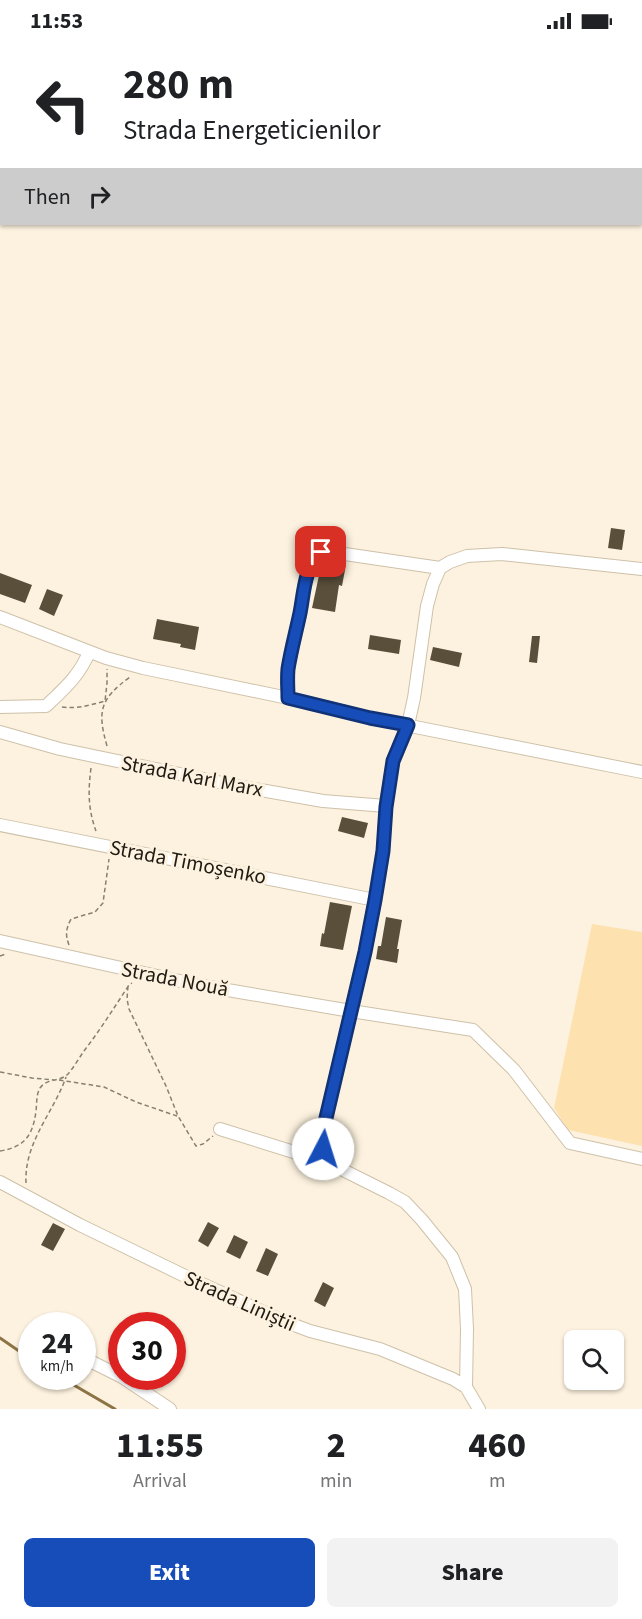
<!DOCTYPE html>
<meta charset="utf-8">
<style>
body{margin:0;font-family:"Source Sans 3",sans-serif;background:#f2f2f2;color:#202124;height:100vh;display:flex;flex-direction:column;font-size:22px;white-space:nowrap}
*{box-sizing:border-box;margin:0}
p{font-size:20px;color:#757577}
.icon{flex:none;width:33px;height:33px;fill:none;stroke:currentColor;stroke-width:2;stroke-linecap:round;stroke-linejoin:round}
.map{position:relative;height:1367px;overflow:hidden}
.panel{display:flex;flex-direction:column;background:#fff;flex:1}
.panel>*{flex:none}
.top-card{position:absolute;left:0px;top:0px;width:642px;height:183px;box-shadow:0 2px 4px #0004;background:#fff;color:#202124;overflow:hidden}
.fabs{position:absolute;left:564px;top:1288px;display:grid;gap:12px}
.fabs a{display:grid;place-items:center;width:60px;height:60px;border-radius:9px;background:#fff;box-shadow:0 2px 4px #0004;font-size:30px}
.speed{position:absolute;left:18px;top:1270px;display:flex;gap:12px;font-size:30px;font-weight:700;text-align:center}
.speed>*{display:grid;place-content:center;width:78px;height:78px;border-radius:50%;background:#fff;box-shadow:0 2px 4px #0004;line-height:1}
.speed small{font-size:15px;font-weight:400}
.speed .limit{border:9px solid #d22;background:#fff;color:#111}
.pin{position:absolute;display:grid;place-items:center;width:51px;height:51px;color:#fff;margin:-26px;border-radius:12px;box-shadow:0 3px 9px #0006}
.me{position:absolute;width:66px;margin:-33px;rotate:5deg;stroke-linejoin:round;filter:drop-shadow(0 0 4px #0008)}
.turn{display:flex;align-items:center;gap:21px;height:126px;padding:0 24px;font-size:27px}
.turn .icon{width:78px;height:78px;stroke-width:2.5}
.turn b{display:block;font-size:42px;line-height:51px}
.then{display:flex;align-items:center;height:57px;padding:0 24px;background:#0003;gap:12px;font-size:22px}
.eta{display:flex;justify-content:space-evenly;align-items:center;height:102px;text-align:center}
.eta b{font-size:36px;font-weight:800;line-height:42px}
.action{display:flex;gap:12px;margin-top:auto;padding:12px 24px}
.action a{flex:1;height:69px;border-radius:9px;background:#174db9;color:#fff;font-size:24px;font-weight:800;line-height:69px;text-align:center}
.action a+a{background:#f2f2f2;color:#202124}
.status{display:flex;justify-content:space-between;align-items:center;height:42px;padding:0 30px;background:#fff;direction:ltr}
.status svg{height:16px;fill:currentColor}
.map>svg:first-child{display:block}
</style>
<div class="status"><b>11:53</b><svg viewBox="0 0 49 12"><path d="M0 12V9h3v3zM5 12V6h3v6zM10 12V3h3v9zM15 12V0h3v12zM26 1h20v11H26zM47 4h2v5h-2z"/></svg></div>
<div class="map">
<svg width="642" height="1367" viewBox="0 0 642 1367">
<rect width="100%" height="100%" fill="#fdf2df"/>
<!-- green -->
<path fill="#fde2b0" d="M592,882L642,890V1104L568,1088L554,1066Z"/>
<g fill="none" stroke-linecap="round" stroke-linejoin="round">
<!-- stream -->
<path stroke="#8c7344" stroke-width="3" d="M0,1296L32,1318
M60,1335L115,1367"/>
</g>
<!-- building -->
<path fill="#5a4f3a" d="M611,486L625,488L622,508L608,506Z
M321,524L345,528L342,544L339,543L335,570L312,566Z
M0,531L32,543L25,561L0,552Z
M47,547L63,553L54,574L39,567Z
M157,577L199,585L195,608L180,605L181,602L153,597Z
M370,593L401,598L399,612L368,607Z
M532,594H540L537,621L529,620Z
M433,605L462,611L459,625L430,618Z
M342,775L368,781L364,796L338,789Z
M330,860L352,864L343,908L320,904L322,891L324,892Z
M386,875L402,878L397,907H399L397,921L376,917L378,904H381Z
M208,1180L219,1186L208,1205L198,1199Z
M53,1181L65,1187L53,1209L41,1203Z
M234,1193L248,1200L240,1217L226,1210Z
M266,1206L278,1212L268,1234L256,1229Z
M323,1240L334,1246L325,1265L314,1259Z"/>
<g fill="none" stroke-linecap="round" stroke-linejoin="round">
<!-- minor casing -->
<g stroke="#cec1a9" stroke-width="14">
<path id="minor" d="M0,575L106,616L143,626L288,656L370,676L642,730
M288,656C288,646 287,637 288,627C291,609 296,590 300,572C304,551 304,525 321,510L338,511L440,526
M0,665L46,664C64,647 80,633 89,610
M0,690L60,707L237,744L323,759L386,764
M0,783L375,858
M0,899L198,943L351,969L473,988L514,1028L570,1101L642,1117
M220,1087L329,1121L389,1151L405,1160L422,1178L452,1215L465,1247L467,1287L466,1345
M329,1121L323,1107L326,1076L365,910L375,858L383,809L386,764L393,719L408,683L414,656L427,564L433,542L440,526L450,520L467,514L502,512L642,527
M0,1140L80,1183L187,1235L281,1278L310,1289L380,1307L453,1337L466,1345L479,1367
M82,1315L122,1335
M122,1335L170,1367"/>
</g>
<!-- path -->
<path stroke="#878072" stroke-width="1.5" stroke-dasharray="4.5 3" stroke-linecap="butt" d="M62,665C77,667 91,663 105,659L107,641V627
M107,704C97,669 100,657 130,635
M91,726C88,749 88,767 96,789
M69,903C65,892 66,887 71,877L95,870L103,861L109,817
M0,914L6,912
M128,944L127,957L129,967L166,1044L178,1074L196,1104L203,1102L213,1094
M0,1030L32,1036L54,1038
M59,1038L104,1045L136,1060L177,1074
M0,1109C25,1105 33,1093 36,1069C37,1061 36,1053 40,1046C47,1036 60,1040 68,1032C74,1025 79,1016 84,1009C100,988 114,966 129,943L132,941
M26,1141C24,1100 54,1070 66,1035"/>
<!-- minor -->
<use href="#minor" stroke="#fff" stroke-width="12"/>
</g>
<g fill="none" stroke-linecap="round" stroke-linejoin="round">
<!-- route casing -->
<g stroke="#0f3278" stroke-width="15">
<path id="route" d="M321,510C304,525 304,551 300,571C296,590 291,608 288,627C287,637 288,646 288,656L370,676L408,683L393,719L386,765L383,809L375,858L365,910L326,1076L323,1107"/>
</g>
<!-- route -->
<use href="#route" stroke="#174db9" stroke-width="10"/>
</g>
<g text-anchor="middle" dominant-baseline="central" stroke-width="6" stroke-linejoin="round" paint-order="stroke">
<!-- street labels -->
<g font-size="21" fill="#1f1a12" stroke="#fdf2df">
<text transform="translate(192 734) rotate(11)">Strada Karl Marx</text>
<text transform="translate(188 820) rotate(11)">Strada Timoșenko</text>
<text transform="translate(175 937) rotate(11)">Strada Nouă</text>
<text transform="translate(240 1259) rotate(24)">Strada Liniștii</text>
</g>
</g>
</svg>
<div class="fabs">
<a><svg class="icon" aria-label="search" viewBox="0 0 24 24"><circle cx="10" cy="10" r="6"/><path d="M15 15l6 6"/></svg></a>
</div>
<div class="speed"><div>24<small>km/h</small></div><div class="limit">30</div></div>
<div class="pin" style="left:321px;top:510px;background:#d93025"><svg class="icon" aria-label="arrive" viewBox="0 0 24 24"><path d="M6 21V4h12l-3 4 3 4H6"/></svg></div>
<svg class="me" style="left:323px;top:1107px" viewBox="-20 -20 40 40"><circle r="19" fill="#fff"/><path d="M0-13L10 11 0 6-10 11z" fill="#174db9"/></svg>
<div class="top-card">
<div class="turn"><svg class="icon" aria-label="left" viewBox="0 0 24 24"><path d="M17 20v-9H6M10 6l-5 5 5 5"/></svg><div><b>280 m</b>Strada Energeticienilor</div></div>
<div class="then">Then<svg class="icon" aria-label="right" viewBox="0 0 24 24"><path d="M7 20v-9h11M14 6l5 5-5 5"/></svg></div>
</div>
</div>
<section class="panel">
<div class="eta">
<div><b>11:55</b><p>Arrival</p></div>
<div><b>2</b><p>min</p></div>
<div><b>460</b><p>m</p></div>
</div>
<div class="action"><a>Exit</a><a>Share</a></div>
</section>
